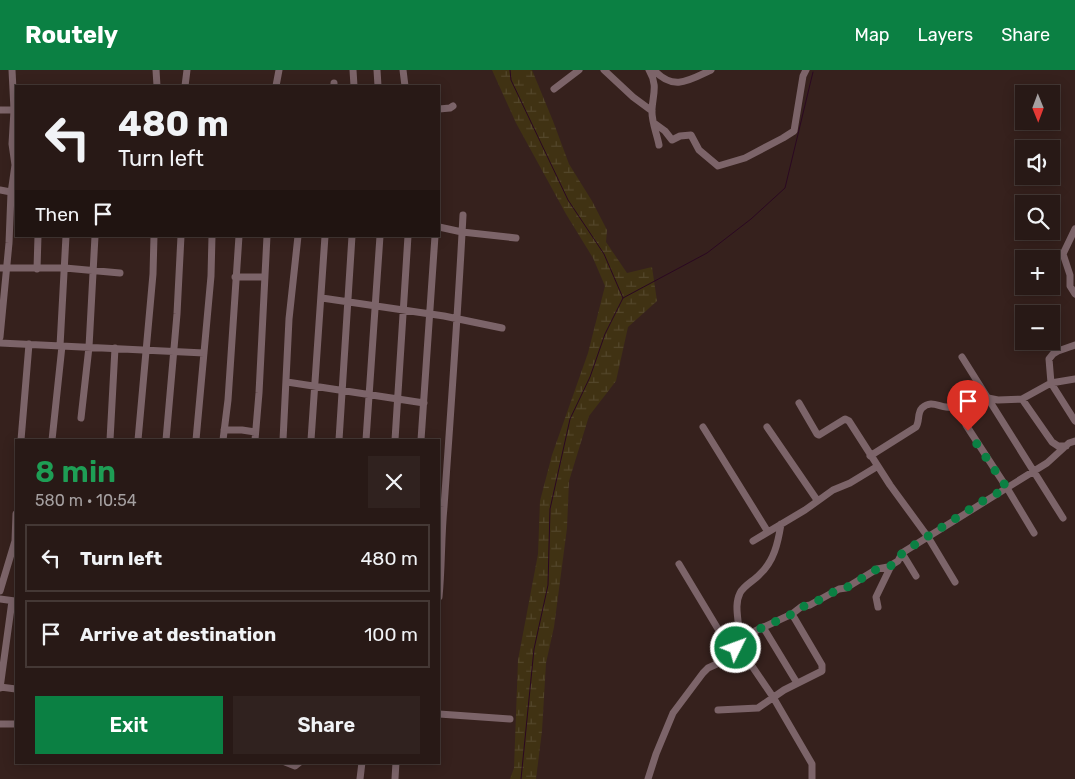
<!DOCTYPE html>
<meta charset="utf-8">
<style>
body{margin:0;font-family:Rubik,sans-serif;background:#30221f;color:#f1f3f6;height:100vh;display:flex;flex-direction:column;font-size:19px;white-space:nowrap}
*{box-sizing:border-box;margin:0}
p{font-size:16px;color:#a5a0a1}
.icon{flex:none;width:28px;height:28px;fill:none;stroke:currentColor;stroke-width:2;stroke-linecap:round;stroke-linejoin:round}
.map{position:relative;flex:1;overflow:hidden}
.panel{position:absolute;left:15px;top:369px;width:425px;height:325px;display:flex;flex-direction:column;background:#281916;border-radius:0px;box-shadow:0 2px 12px #0003,0 0 0 1px #443835}
.panel>*{flex:none}
.banner{position:absolute;left:15px;top:15px;width:425px;height:152px;border-radius:0px;box-shadow:0 2px 12px #0003,0 0 0 1px #443835;background:#281916;color:#f1f3f6;overflow:hidden}
.needle{width:32px;rotate:179deg}
.tools{position:absolute;left:1015px;top:15px;display:grid;gap:10px}
.tools a{display:grid;place-items:center;width:45px;height:45px;border-radius:0px;background:#281916;box-shadow:0 2px 12px #0003,0 0 0 1px #443835;font-size:25px}
.pin{position:absolute;display:grid;place-items:center;width:42px;height:42px;color:#fff;margin:-51px -21px;border-radius:50% 50% 50% 0;rotate:-45deg;box-shadow:0 0 5px #0007}
.pin .icon{rotate:45deg}
.me{position:absolute;width:55px;margin:-28px;rotate:48deg;stroke-linejoin:round;filter:drop-shadow(0 0 4px #0008)}
.turn{display:flex;align-items:center;gap:18px;height:105px;padding:0 20px;font-size:22px}
.turn .icon{width:65px;height:65px;stroke-width:2.5}
.turn b{display:block;font-size:35px;line-height:42px}
.then{display:flex;align-items:center;height:48px;padding:0 20px;background:#0003;gap:10px;font-size:19px}
.round{display:grid;place-items:center;flex:none;width:52px;height:52px;border-radius:0px;background:#30221f}
.overview{display:flex;align-items:center;justify-content:space-between;height:85px;padding:0 20px}
h1{font-size:30px;font-weight:600;line-height:38px;color:#1e9e55}
.primary-button{display:flex;gap:10px;margin-top:auto;padding:10px 20px}
.primary-button a{flex:1;height:58px;border-radius:0px;background:#0b8043;color:#fff;font-size:20px;font-weight:600;line-height:58px;text-align:center}
.primary-button a+a{background:#30221f;color:#f1f3f6}
ul{padding:0;list-style:none}
li{display:flex;align-items:center;gap:15px;height:68px;margin:0 10px 8px;padding:0 10px;border:2px solid #443835;border-radius:0px}
li div{flex:1}
li b{display:block;font-size:19px}
li em{font-style:normal}
header{display:flex;align-items:center;gap:30px;box-sizing:border-box;height:70px;padding:0 25px;background:#0b8043;color:#fff}
header strong{font-size:24px}
nav{display:flex;gap:28px;margin-inline-start:auto;font-size:18px}
.map>svg:first-child{display:block}
</style>
<header>
<strong>Routely</strong>
<nav><a>Map</a><a>Layers</a><a>Share</a></nav>
</header>
<div class="map">
<svg width="1075" height="709" viewBox="0 0 1075 709">
<defs>
<pattern id="wetland-marsh" width="20" height="14" patternUnits="userSpaceOnUse" patternTransform="scale(1.25)"><rect width="20" height="14" fill="#403213"/><path d="M1 5h8M5 5V1M11 12h8M15 12V8" fill="none" stroke="#53462a"/></pattern>
</defs>
<rect width="100%" height="100%" fill="#36211d"/>
<!-- wetland -->
<path fill="url(#wetland-marsh)" d="M492,0H532L553,51L569,94L592,131L607,160L606,172L627,203L652,197L657,231L628,257L616,311L589,346L569,411L567,458L554,557L546,593L542,661L536,709H510L514,698L518,590L538,484L540,431L552,385L588,283L605,216L593,188L566,144L516,53Z"/>
<g fill="none" stroke-linecap="round" stroke-linejoin="round">
<!-- stream -->
<path stroke="#2b0822" stroke-width="1" d="M510,0L511,10L568,130L604,184L623,228L605,264L590,307L570,349L550,439L548,515L534,579L521,709
M623,228L707,183L751,149L785,118L813,2"/>
<!-- minor -->
<path stroke="#7c6469" stroke-width="7" d="M156,0L157,16
M353,0L354,16
M377,0L378,16
M403,0L405,16
M604,0L633,27L652,41
M649,0C658,15 653,24 652,39C651,51 657,64 659,75
M654,0C673,21 688,11 711,0
M185,16L187,0
M276,16L279,0
M334,16V13
M554,19L579,0
M439,39L450,38L453,36
M0,40H14
M654,53L665,61L672,70L680,66L691,65L699,80L718,96L745,88L783,68L794,61L803,6L806,0
M0,120L16,123
M439,157L462,162L516,168
M1075,159L1063,184L1070,205V216L1075,224
M0,198H65L120,203
M37,199L38,166
M235,207H264
M322,228L444,246L502,258
M0,267L9,173L11,123L15,95L12,74L14,40L12,0
M0,273L204,283
M1075,275L1058,281L1053,284L1049,289L1051,313L1075,351
M60,276L66,166
M962,287L1063,448
M287,312L424,333
M982,319L966,329L964,333L962,343L966,355L1007,418L1034,463
M988,328L998,330L1022,329L1051,313L1075,309
M1022,329L1052,372L1058,376H1066
M799,333L817,364L819,365L845,349L849,351L890,415L928,467L955,512
M81,348L89,277L95,166
M703,357L768,462
M767,357L817,430
M224,360H242L255,362
M21,370L29,274
M52,370L62,276
M110,370L115,278
M138,370L153,204L154,166
M166,370L177,244L181,166
M196,370L211,206L212,166
M223,370L228,330L239,166
M255,370L259,323L267,166
M283,370L289,249L298,166
M311,370L325,166
M339,370L352,166
M366,370L380,166
M395,370L408,166
M421,370L435,166
M870,386L916,357C920,351 917,343 922,338C930,330 938,336 946,337C951,338 957,337 963,337
M753,471L805,440L833,420L850,413L878,396
M902,483L916,506
M679,494L724,569L737,574L773,627L812,694V709
M0,521L15,471L16,444
M439,527C442,497 441,467 444,437C451,339 458,242 463,145
M0,529L15,531
M878,537L876,527L891,496
M763,557L797,613
M737,574C743,558 732,539 740,523C744,515 754,511 760,504C774,491 778,473 781,454
M0,617L16,619
M0,618L12,531
M718,640L758,638L784,620L822,601V595L792,544
M439,644L510,649
M0,654H16
M285,692L295,696L300,692
M360,709L362,692
M395,709L396,692
M648,709L656,684L673,643L703,603L708,598L730,588L735,581L737,574L755,561L792,544L801,537L810,535L839,519L846,518L877,499L888,497L898,491L902,483L1047,393L1069,373L1075,371"/>
</g>
<g fill="none" stroke-linecap="round" stroke-linejoin="round">
<!-- route -->
<path stroke="#0b8043" stroke-width="9" stroke-dasharray="0 16.2" d="M736,578L738,574L755,561L792,544L801,537L810,535L839,519L846,518L877,499L893,495L900,488L902,483L981,432L1007,418L968,361"/>
</g>
</svg>
<div class="tools">
<a><svg class="needle" viewBox="-14 -14 28 28"><path d="M0-13l5 13h-10z" fill="#e53935"/><path d="M0 13l5-13h-10z" fill="#a5a0a1"/></svg></a>
<a><svg class="icon" aria-label="sound" viewBox="0 0 24 24"><path d="M4 9h4l5-4v14l-5-4H4zM17 9q2 3 0 6"/></svg></a>
<a><svg class="icon" aria-label="search" viewBox="0 0 24 24"><circle cx="10" cy="10" r="6"/><path d="M15 15l6 6"/></svg></a>
<a>+</a>
<a>−</a>
</div>
<div class="pin" style="left:968px;top:361px;background:#d93025"><svg class="icon" aria-label="arrive" viewBox="0 0 24 24"><path d="M6 21V4h12l-3 4 3 4H6"/></svg></div>
<svg class="me" style="left:736px;top:578px" viewBox="-20 -20 40 40"><circle r="17" fill="#0b8043" stroke="#fff" stroke-width="3"/><path d="M0-11L8 9 0 5-8 9z" fill="#fff"/></svg>
<div class="banner">
<div class="turn"><svg class="icon" aria-label="left" viewBox="0 0 24 24"><path d="M17 20v-9H6M10 6l-5 5 5 5"/></svg><div><b>480 m</b>Turn left</div></div>
<div class="then">Then<svg class="icon" aria-label="arrive" viewBox="0 0 24 24"><path d="M6 21V4h12l-3 4 3 4H6"/></svg></div>
</div>
<section class="panel">
<div class="overview"><div><h1>8 min</h1><p>580 m · 10:54</p></div><a class="round"><svg class="icon" aria-label="close" viewBox="0 0 24 24"><path d="M6 6l12 12M18 6L6 18"/></svg></a></div>
<ul>
<li><svg class="icon" aria-label="left" viewBox="0 0 24 24"><path d="M17 20v-9H6M10 6l-5 5 5 5"/></svg><div><b>Turn left</b></div><em>480 m</em></li>
<li><svg class="icon" aria-label="arrive" viewBox="0 0 24 24"><path d="M6 21V4h12l-3 4 3 4H6"/></svg><div><b>Arrive at destination</b></div><em>100 m</em></li>
</ul>
<div class="primary-button"><a>Exit</a><a>Share</a></div>
</section>
</div>
